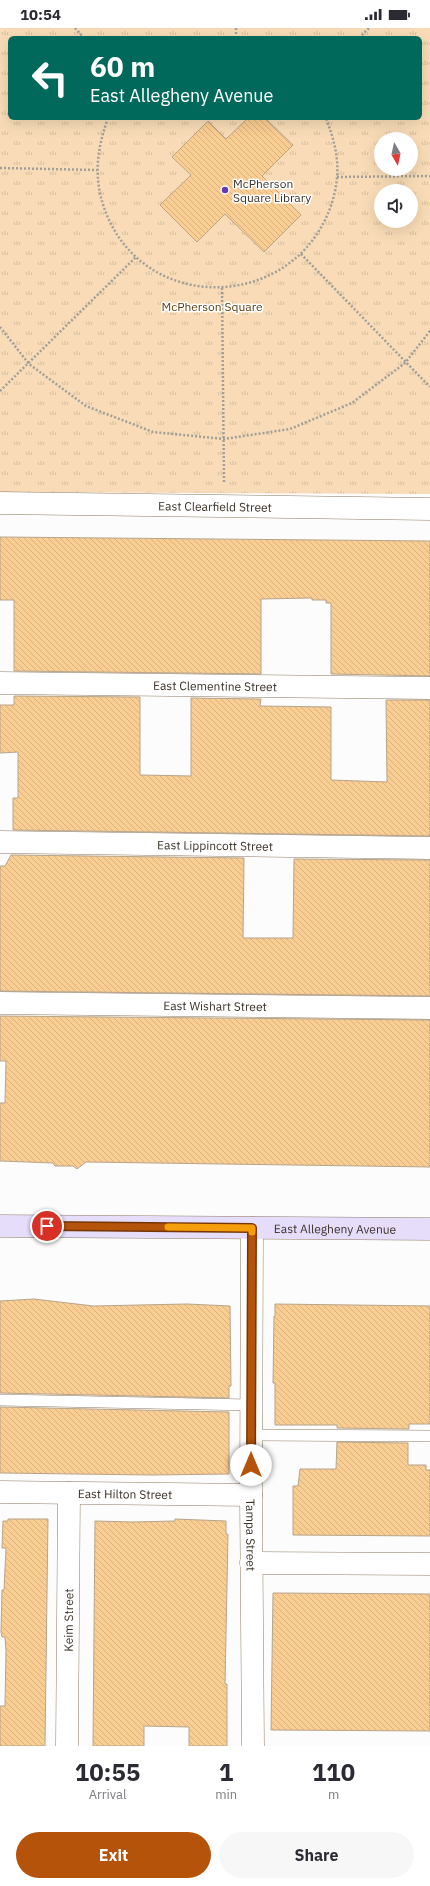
<!DOCTYPE html>
<style>
body{margin:0;font-family:"IBM Plex Sans",sans-serif;background:#f7f7f7;color:#2b2b33;height:100vh;display:flex;flex-direction:column;font-size:15px;white-space:nowrap}
*{box-sizing:border-box;margin:0}
p{font-size:13px;color:#7c7c81}
.icon{flex:none;width:22px;height:22px;fill:none;stroke:currentColor;stroke-width:2;stroke-linecap:round;stroke-linejoin:round}
.map{position:relative;height:1718px;overflow:hidden}
.side{display:flex;flex-direction:column;background:#fff;flex:1}
.side>*{flex:none}
.banner{position:absolute;left:8px;top:8px;width:414px;height:84px;border-radius:6px;box-shadow:0 4px 16px #0002;background:#00695c;color:#fff;overflow:hidden}
.needle{width:26px;rotate:171deg}
.fabs{position:absolute;left:374px;top:104px;display:grid;gap:8px}
.fabs a{display:grid;place-items:center;width:44px;height:44px;border-radius:50%;background:#fff;box-shadow:0 4px 16px #0002;font-size:20px}
.pin{position:absolute;display:grid;place-items:center;width:34px;height:34px;color:#fff;margin:-17px;border:2px solid #fff;border-radius:50%;box-shadow:0 1px 4px #0007}
.me{position:absolute;width:44px;margin:-22px;rotate:0deg;stroke-linejoin:round;filter:drop-shadow(0 0 3px #0008)}
.turn{display:flex;align-items:center;gap:14px;height:84px;padding:0 16px;font-size:18px}
.turn .icon{width:52px;height:52px;stroke-width:2.5}
.turn b{display:block;font-size:28px;line-height:34px}
.eta{display:flex;justify-content:space-evenly;align-items:center;height:68px;text-align:center}
.eta b{font-size:24px;font-weight:700;line-height:28px}
.primary-button{display:flex;gap:8px;margin-top:auto;padding:8px 16px}
.primary-button a{flex:1;height:46px;border-radius:24px;background:#b45309;color:#fff;font-size:16px;font-weight:700;line-height:46px;text-align:center}
.primary-button a+a{background:#f7f7f7;color:#2b2b33}
.status{display:flex;justify-content:space-between;align-items:center;height:28px;padding:0 20px;background:#fff;direction:ltr}
.status svg{height:11px;fill:currentColor}
.map>svg:first-child{display:block}
</style>
<div class="status"><b>10:54</b><svg viewBox="0 0 49 12"><path d="M0 12V9h3v3zM5 12V6h3v6zM10 12V3h3v9zM15 12V0h3v12zM26 1h20v11H26zM47 4h2v5h-2z"/></svg></div>
<div class="map">
<svg width="430" height="1718" viewBox="0 0 430 1718">
<defs>
<pattern id="park-tufts" width="24" height="20" patternUnits="userSpaceOnUse"><rect width="24" height="20" fill="#f9dcb7"/><path d="M3 7l-1-3M5 7V3M7 7l1-3M15 17l-1-3M17 17v-4M19 17l1-3" fill="none" stroke="#d6bd9e"/></pattern>
<pattern id="building-back-hatch" width="6" height="6" patternUnits="userSpaceOnUse"><rect width="6" height="6" fill="#facd92"/><path d="M-1 5l2 2M0 0l6 6M5-1l2 2" fill="none" stroke="#d7b17e"/></pattern>
</defs>
<rect width="100%" height="100%" fill="#fbfcfb"/>
<!-- park -->
<path fill="url(#park-tufts)" fill-rule="evenodd" d="M0,0H430V466L0,464ZM10,10H420V90H10ZM381,111H411V141H381ZM381,163H411V193H381Z"/>
<!-- building -->
<path fill="url(#building-back-hatch)" stroke="#b8a48b" d="M248,90H265L293,117L262,148L301,187L264,224L225,186L197,214L160,177L191,147L172,129L208,93L226,111Z
M0,509L430,513V648L331,646V575H326V572H312V570L261,571V646L14,643V572H0Z
M14,668L140,669V747L191,748V670L261,671L260,678L331,679V752L387,754L386,672H430V808L13,802V770H18V724L0,725V677H14Z
M11,827L244,830L243,910H293L294,831L430,832V968L0,963V838H5Z
M0,988L430,992V1139L86,1134L77,1141L73,1138H55L53,1135L0,1133V1075H5L6,1033H0Z
M34,1271L93,1278L187,1276L230,1278L231,1358H229V1370L0,1365V1273Z
M275,1276L430,1278V1396H409V1401L337,1400V1397H275V1355H273L274,1288H275Z
M0,1379L229,1384V1446L152,1447L0,1445Z
M337,1414L408,1415V1437H426V1442H430V1508L293,1507V1458H298L300,1441H336Z
M8,1491H48L45,1718H0V1678H5L6,1623L5,1609H2L1,1604L2,1562H4L6,1520H2L3,1493H8Z
M175,1491L226,1493V1506H228L225,1656H227V1718H189V1699L144,1698V1718H93L95,1493L133,1494L175,1493Z
M273,1565L430,1566V1703L271,1702Z"/>
<g fill="none" stroke-linecap="round" stroke-linejoin="round">
<!-- lane casing -->
<g stroke="#907d65" stroke-width="12">
<path id="lane" d="M0,1372L251,1377
M251,1407L430,1408"/>
</g>
<!-- street casing -->
<g stroke="#907d65" stroke-width="23">
<g id="street">
<path id="s1" d="M0,475L430,481"/>
<path id="s2" d="M0,655L430,660"/>
<path id="s3" d="M0,814L430,820"/>
<path id="s4" d="M0,975L430,980"/>
<path id="s5" d="M252,1200L251,1467L253,1718"/>
<path id="s6" d="M0,1464L251,1467"/>
<path d="M251,1535L430,1536"/>
<path id="s7" d="M67,1718L69,1465"/>
</g>
</g>
<!-- secondary casing -->
<g stroke="#907d65" stroke-width="23">
<g id="secondary">
<path id="s8" d="M0,1198L430,1201"/>
</g>
</g>
<!-- path -->
<path stroke="#a19e99" stroke-width="2.5" stroke-dasharray="2 2" stroke-linecap="butt" d="M75,0L84,10
M236,10V0
M359,10L369,0
M108,90C95,126 93,157 109,192C152,284 284,280 326,190C332,177 336,163 337,149C339,128 333,109 326,90
M0,140L97,142
M337,149L430,148
M301,226L430,359
M222,260L224,454
M0,299L29,336L86,378L153,404L224,411L290,401L352,375L405,335L430,303
M0,363L136,229"/>
<!-- lane -->
<use href="#lane" stroke="#fff" stroke-width="11"/>
<!-- street -->
<use href="#street" stroke="#fff" stroke-width="22"/>
<!-- secondary -->
<use href="#secondary" stroke="#e6ddfb" stroke-width="22"/>
</g>
<g fill="none" stroke-linecap="round" stroke-linejoin="round">
<!-- route casing -->
<g stroke="#753606" stroke-width="10">
<path id="route" d="M47,1198L252,1200L251,1437"/>
</g>
<!-- route -->
<use href="#route" stroke="#b45309" stroke-width="7"/>
<!-- slow -->
<path stroke="#f59e0b" stroke-width="7" d="M168,1199L252,1200V1204"/>
</g>
<!-- markers -->
<circle fill="#6539b1" stroke="#fff" stroke-width="1.5" cx="225" cy="162" r="4"/>
<g text-anchor="middle" dominant-baseline="central" stroke-width="3" stroke-linejoin="round" paint-order="stroke">
<!-- poi labels -->
<g font-size="12" fill="#3c342a" stroke="#fff" text-anchor="start">
<text x="233" y="155">McPherson<tspan x="233" dy="14">Square Library</tspan></text>
</g>
<!-- park labels -->
<g font-size="12" fill="#5b3d10" stroke="#fff">
<text x="212" y="278">McPherson Square</text>
</g>
<!-- street labels -->
<g font-size="12" fill="#3c342a" stroke="#fff">
<text stroke="none"><textPath href="#s1" startOffset="215">East Clearfield Street</textPath></text>
<text stroke="none"><textPath href="#s2" startOffset="215">East Clementine Street</textPath></text>
<text stroke="none"><textPath href="#s3" startOffset="215">East Lippincott Street</textPath></text>
<text stroke="none"><textPath href="#s4" startOffset="215">East Wishart Street</textPath></text>
<text stroke="none"><textPath href="#s8" startOffset="335">East Allegheny Avenue</textPath></text>
<text stroke="none"><textPath href="#s6" startOffset="125">East Hilton Street</textPath></text>
<text stroke="none"><textPath href="#s5" startOffset="307">Tampa Street</textPath></text>
<text stroke="none"><textPath href="#s7" startOffset="126">Keim Street</textPath></text>
</g>
</g>
</svg>
<div class="fabs">
<a><svg class="needle" viewBox="-14 -14 28 28"><path d="M0-13l5 13h-10z" fill="#e53935"/><path d="M0 13l5-13h-10z" fill="#7c7c81"/></svg></a>
<a><svg class="icon" aria-label="sound" viewBox="0 0 24 24"><path d="M4 9h4l5-4v14l-5-4H4zM17 9q2 3 0 6"/></svg></a>
</div>
<div class="pin" style="left:47px;top:1198px;background:#d93025"><svg class="icon" aria-label="arrive" viewBox="0 0 24 24"><path d="M6 21V4h12l-3 4 3 4H6"/></svg></div>
<svg class="me" style="left:251px;top:1437px" viewBox="-20 -20 40 40"><circle r="19" fill="#fff"/><path d="M0-13L10 11 0 6-10 11z" fill="#b45309"/></svg>
<div class="banner">
<div class="turn"><svg class="icon" aria-label="left" viewBox="0 0 24 24"><path d="M17 20v-9H6M10 6l-5 5 5 5"/></svg><div><b>60 m</b>East Allegheny Avenue</div></div>
</div>
</div>
<section class="side">
<div class="eta">
<div><b>10:55</b><p>Arrival</p></div>
<div><b>1</b><p>min</p></div>
<div><b>110</b><p>m</p></div>
</div>
<div class="primary-button"><a>Exit</a><a>Share</a></div>
</section>
